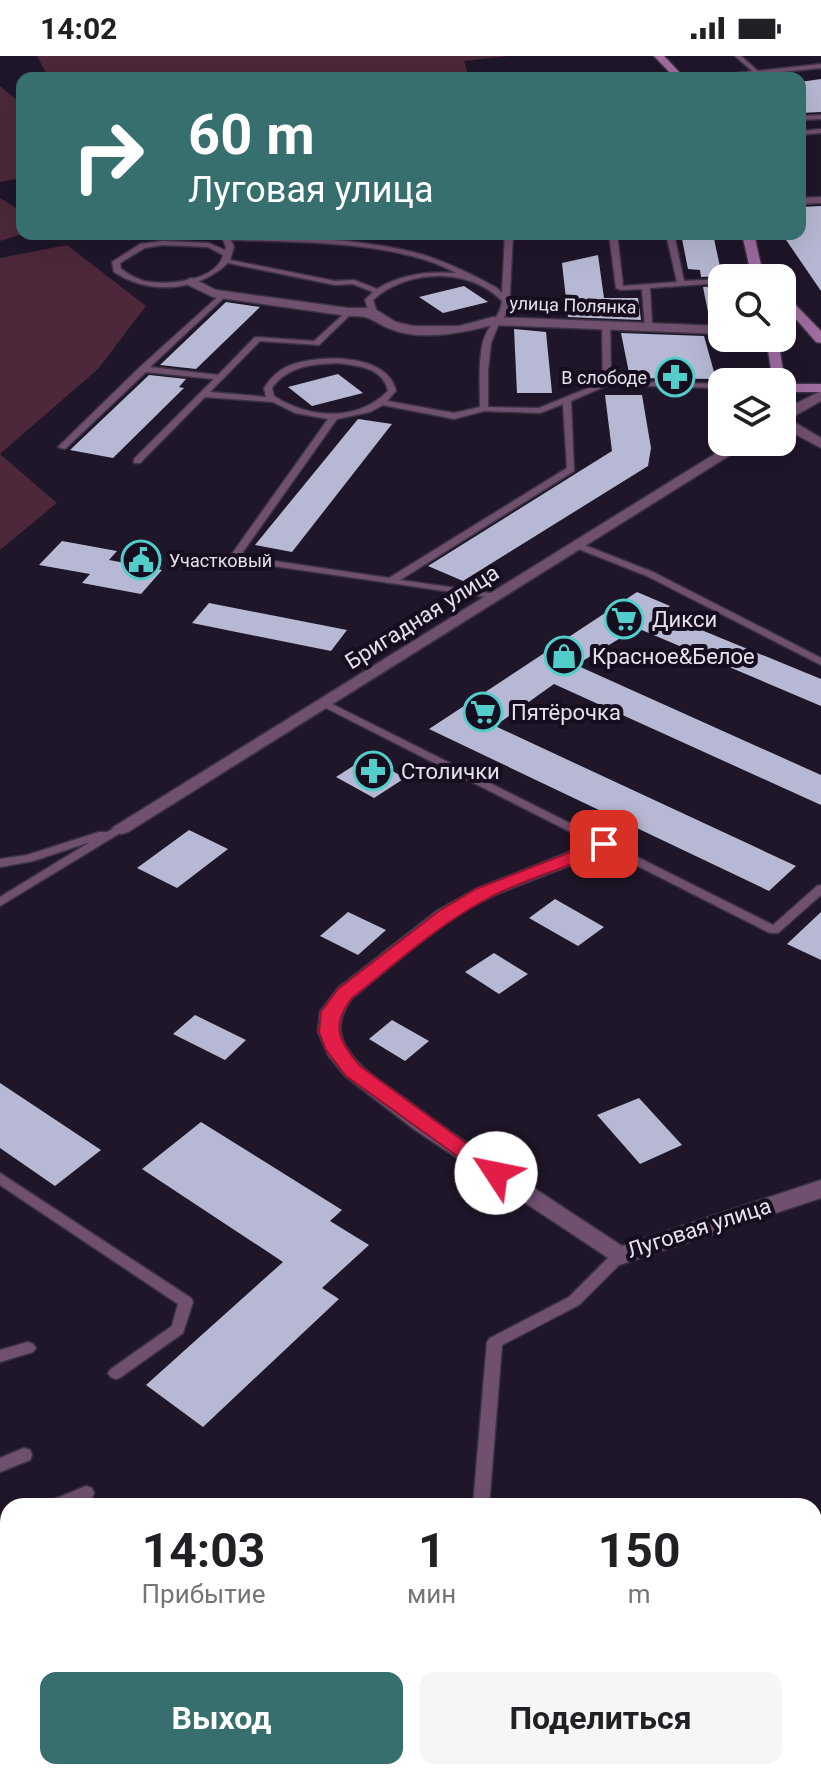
<!DOCTYPE html>
<html lang="ru">
<meta charset="utf-8">
<style>
body{margin:0;font-family:Roboto,sans-serif;background:#f6f6f6;color:#202124;height:100vh;display:flex;flex-direction:column;font-size:30px;white-space:nowrap}
*{box-sizing:border-box;margin:0}
p{font-size:26px;color:#757577}
.icon{flex:none;width:44px;height:44px;fill:none;stroke:currentColor;stroke-width:2;stroke-linecap:round;stroke-linejoin:round}
.map{position:relative;flex:1;overflow:hidden}
.details{position:absolute;left:0px;top:1442px;width:822px;height:282px;display:flex;flex-direction:column;background:#fff;border-radius:24px 24px 0 0;box-shadow:0 8px 32px #0002}
.details>*{flex:none}
.hud{position:absolute;left:16px;top:16px;width:790px;height:168px;border-radius:16px;box-shadow:0 8px 32px #0002;background:#376e6e;color:#fff;overflow:hidden}
.controls{position:absolute;left:708px;top:208px;display:grid;gap:16px}
.controls a{display:grid;place-items:center;width:88px;height:88px;border-radius:16px;background:#fff;box-shadow:0 8px 32px #0002;font-size:40px}
.pin{position:absolute;display:grid;place-items:center;width:68px;height:68px;color:#fff;margin:-34px;border-radius:16px;box-shadow:0 4px 12px #0006}
.me{position:absolute;width:88px;margin:-44px;rotate:304deg;stroke-linejoin:round;filter:drop-shadow(0 0 6px #0008)}
.turn{display:flex;align-items:center;gap:28px;height:168px;padding:0 40px;font-size:36px}
.turn .icon{width:104px;height:104px;stroke-width:2.5}
.turn b{display:block;font-size:56px;line-height:68px}
.eta{display:flex;justify-content:space-evenly;align-items:center;height:136px;text-align:center}
.eta b{font-size:48px;font-weight:700;line-height:56px}
.cta{display:flex;gap:16px;margin-top:auto;padding:16px 40px}
.cta a{flex:1;height:92px;border-radius:16px;background:#376e6e;color:#fff;font-size:32px;font-weight:700;line-height:92px;text-align:center}
.cta a+a{background:#f6f6f6;color:#202124}
.status{display:flex;justify-content:space-between;align-items:center;height:56px;padding:0 40px;background:#fff;direction:ltr}
.status svg{height:22px;fill:currentColor}
.map>svg:first-child{display:block}
</style>
<div class="status"><b>14:02</b><svg viewBox="0 0 49 12"><path d="M0 12V9h3v3zM5 12V6h3v6zM10 12V3h3v9zM15 12V0h3v12zM26 1h20v11H26zM47 4h2v5h-2z"/></svg></div>
<div class="map">
<svg width="821" height="1723" viewBox="0 0 821 1723">
<rect width="100%" height="100%" fill="#1f1629"/>
<!-- green -->
<path fill="#4c283a" d="M37,0H509L464,5L469,22H49Z
M0,30L22,48V122L0,126Z
M0,142L22,156L23,178L0,185Z
M67,189L146,250L98,313L0,398L57,447L0,494V202Z"/>
<!-- building -->
<path fill="#b7b9d4" d="M821,23V56L800,57V26Z
M821,150V235L782,178H800V151Z
M681,178H713L722,220L701,221L700,214L688,213Z
M598,199L604,242H638L641,264L568,261L562,207Z
M464,230L488,246L443,257L419,241Z
M722,230V267L710,266L703,231Z
M226,246L260,251L196,313L160,309Z
M514,273L546,276L552,337H517Z
M621,277L704,280L716,323L630,322Z
M338,318L363,337L312,350L288,331Z
M149,319L186,323L179,331L184,332L113,402L70,394Z
M605,339H642L651,392L648,410L463,525L428,510L612,395Z
M358,363L392,368L292,496L255,489Z
M62,485L117,495L109,504L162,514L141,538L82,527L90,518L39,509Z
M637,536L670,550L660,557L821,623V650L637,572L576,609L821,719V749L554,628L495,670L796,810L769,835L429,673Z
M209,547L347,574L331,595L192,567Z
M367,701L405,722L374,742L336,721Z
M189,774L228,793L177,832L137,812Z
M555,843L604,871L578,890L529,862Z
M348,856L386,874L358,899L320,880Z
M821,856V904L787,888Z
M494,897L528,918L499,938L465,916Z
M195,959L246,984L225,1004L173,978Z
M392,964L429,985L405,1005L369,983Z
M0,1027L101,1094L55,1130L0,1092Z
M639,1042L682,1089L640,1108L597,1059Z
M201,1066L342,1154L330,1165L369,1189L322,1232L339,1243L203,1371L146,1329L283,1206L142,1113Z"/>
<g fill="none" stroke-linecap="round" stroke-linejoin="round">
<!-- lane casing -->
<g stroke="#3b3244" stroke-width="3">
<path id="lane" d="M735,0H741L758,15L821,8V12L723,22H703L752,15Z
M821,59V63L800,64V60Z
M821,73V77L800,79V75Z
M505,178H513L509,255L500,265L491,287L488,314V351L539,352L603,326L602,268L606,266L610,268L611,325L722,328V332L608,329L571,345L574,415L400,524L497,538L500,539V543L231,504L229,502L328,363L295,357L273,346L205,341L140,407H134V403L214,323L146,316L65,393L58,391L140,311L223,236H226V240L150,311L218,319L255,281L314,285L348,254H351V258L319,289L260,285L210,336L266,341L264,332C270,323 276,316 286,311C315,298 388,296 396,335L387,345L454,357L480,351C480,330 478,307 483,286C487,270 501,260 502,245C469,211 407,213 373,244L377,256L373,258L369,256L365,244L373,236L353,228L335,229L228,207C197,236 149,239 114,216L112,206L140,188L163,185L209,187L225,194L226,191L222,182L226,180C291,182 360,181 424,199C449,207 474,219 497,232L502,237ZM231,184C295,186 399,185 456,217C428,215 401,218 377,233L354,224L335,225L230,204L234,191ZM163,189L208,191L223,199C217,225 166,230 144,225C135,222 128,218 121,213L120,207L145,192ZM338,307C358,310 383,311 388,335C357,366 309,363 274,340L272,332C287,310 313,308 338,307ZM563,348L567,412L389,522L240,500L337,363L370,356L383,349L454,363L484,355L540,357Z
M609,178H617L623,230L677,226L666,178H674L684,225L722,223V227L650,232L652,269L645,271L642,233L620,234L616,232Z
M579,487L653,516L821,602V609L647,520L576,492L574,490Z
M324,644L773,869L817,830L821,829V839L778,877H770L320,649L319,647L320,645Z
M121,769L127,772L125,774L0,850V841L90,786L33,805L0,811V803L27,799L99,776H107Z
M0,1117L191,1242L193,1246L183,1277L121,1321L116,1323L111,1321L108,1317L111,1313L172,1270L178,1248L0,1129Z
M619,1194L624,1196L626,1200L624,1204L579,1249L502,1289L489,1450H473L487,1286L490,1282L569,1241L614,1196Z
M28,1286L33,1288L36,1292L33,1296L0,1306V1294Z
M24,1392L30,1394L32,1399L30,1404L0,1416V1402Z
M86,1430L92,1432L94,1437L92,1442L73,1450H48L50,1445Z
M8,1463V1477L0,1480V1466Z
M8,1540V1556L0,1560V1544Z
M814,1580L821,1584V1606L814,1602Z
M8,1682V1700L0,1704V1686Z
M119,1716H137L139,1723H121Z
M272,1716H290L292,1723H274Z
M414,1716H432L435,1723H417Z
M576,1716H594L597,1723H579Z
M736,1716H755L758,1723H739Z"/>
</g>
<!-- street casing -->
<g stroke="#3b3244" stroke-width="3">
<path id="street" d="M821,141V147L800,148V142Z
M192,222L216,234L348,252H373L396,266L413,270H459L493,261L722,270V278L493,269C461,277 421,286 388,272C368,263 373,260 348,260L213,241L188,229V223Z
M782,330L789,334L793,349L821,335V345L789,363L821,382V392L782,371Z
M734,386H751L128,776L121,778L112,772Z
M604,782L614,788L611,792C572,811 531,823 491,841C440,864 396,908 352,942C341,958 335,974 347,992C361,1015 387,1029 407,1044C476,1096 550,1142 622,1190L821,1124V1142L619,1209L415,1074L345,1020L328,999L318,976L320,956L338,932L438,854L476,833Z"/>
</g>
<!-- secondary casing -->
<g stroke="#3b3244" stroke-width="3">
<path id="secondary" d="M654,0H664L685,22H675Z
M742,178H754L764,222H752Z
M782,235L821,275V287L816,286L782,247Z
M766,282H778L785,328H821V336H782V326H773Z"/>
</g>
<!-- lane -->
<use href="#lane" fill="#70506f" fill-rule="evenodd"/>
<!-- street -->
<use href="#street" fill="#70506f" fill-rule="evenodd"/>
<!-- secondary -->
<use href="#secondary" fill="#a06da0" fill-rule="evenodd"/>
</g>
<!-- route -->
<path fill="#e11d48" stroke="#92132f" stroke-width="2" d="M604,783L613,788L610,792C570,812 524,822 485,844C437,870 395,908 352,942C330,970 339,985 360,1010L507,1117L504,1123H489L346,1020L326,994L319,976L321,956L338,933L439,855L476,833Z"/>
<!-- icons -->
<defs>
<g id="pharmacy-ring" transform="scale(2)"><circle r="9.5" fill="#160d1f" stroke="#53cdc9" stroke-width="1.5"/><path d="M-2-6h4v4h4v4h-4v4h-4v-4h-4v-4h4Z" fill="#53cdc9"/></g>
<g id="civic-ring" transform="scale(2)"><circle r="9.5" fill="#160d1f" stroke="#53cdc9" stroke-width="1.5"/><path d="M-.6-6.5H3V-4.5H.6V-3L4-1V1h2V6H-6V1h2V-1L-.6-3ZM-1.2 2.5V6h2.4V2.5Z" fill="#53cdc9"/></g>
<g id="supermarket-ring" transform="scale(2)"><circle r="9.5" fill="#160d1f" stroke="#53cdc9" stroke-width="1.5"/><path d="M-6-5.5h2.5l.6 2H6L4.5 2H-2.5L-4.4-4H-6ZM-1.5 3.2a1.3 1.3 0 1 0 .1 0ZM3 3.2a1.3 1.3 0 1 0 .1 0Z" fill="#53cdc9"/></g>
<g id="shop-ring" transform="scale(2)"><circle r="9.5" fill="#160d1f" stroke="#53cdc9" stroke-width="1.5"/><path d="M-5-2.5h2.3a2.7 3.5 0 0 1 5.4 0H5L5.5 6h-11ZM-1.5-2.5h3a1.5 2.3 0 0 0-3 0Z" fill="#53cdc9"/></g>
</defs>
<g fill-rule="evenodd">
<use href="#pharmacy-ring" x="675" y="321"/>
<use href="#civic-ring" x="141" y="504"/>
<use href="#supermarket-ring" x="624" y="563"/>
<use href="#shop-ring" x="564" y="600"/>
<use href="#supermarket-ring" x="483" y="656"/>
<use href="#pharmacy-ring" x="373" y="715"/>
</g>
<g text-anchor="middle" dominant-baseline="central" stroke-width="8" stroke-linejoin="round" paint-order="stroke">
<!-- far-street labels -->
<g font-size="18" fill="#e6e0ed" stroke="#160d1f">
<text transform="translate(573 249) rotate(2)">улица Полянка</text>
</g>
<!-- far-poi labels -->
<g font-size="18" fill="#e6e0ed" stroke="#160d1f" text-anchor="end">
<text x="647" y="321">В слободе</text>
<text x="169" y="504" text-anchor="start">Участковый</text>
</g>
<!-- street labels -->
<g font-size="22" fill="#e6e0ed" stroke="#160d1f">
<text transform="translate(422 561) rotate(-32)">Бригадная улица</text>
<text transform="translate(699 1172) rotate(-18)">Луговая улица</text>
</g>
<!-- poi labels -->
<g font-size="22" fill="#e6e0ed" stroke="#160d1f" text-anchor="start">
<text x="652" y="563">Дикси</text>
<text x="592" y="600">Красное&amp;Белое</text>
<text x="511" y="656">Пятёрочка</text>
<text x="401" y="715">Столички</text>
</g>
</g>
</svg>
<div class="controls">
<a><svg class="icon" aria-label="search" viewBox="0 0 24 24"><circle cx="10" cy="10" r="6"/><path d="M15 15l6 6"/></svg></a>
<a><svg class="icon" aria-label="layers" viewBox="0 0 24 24"><path d="M12 4l9 5-9 5-9-5zM3 14l9 5 9-5"/></svg></a>
</div>
<div class="pin" style="left:604px;top:788px;background:#d93025"><svg class="icon" aria-label="arrive" viewBox="0 0 24 24"><path d="M6 21V4h12l-3 4 3 4H6"/></svg></div>
<svg class="me" style="left:496px;top:1117px" viewBox="-20 -20 40 40"><circle r="19" fill="#fff"/><path d="M0-13L10 11 0 6-10 11z" fill="#e11d48"/></svg>
<div class="hud">
<div class="turn"><svg class="icon" aria-label="right" viewBox="0 0 24 24"><path d="M7 20v-9h11M14 6l5 5-5 5"/></svg><div><b>60 m</b>Луговая улица</div></div>
</div>
<section class="details">
<div class="eta">
<div><b>14:03</b><p>Прибытие</p></div>
<div><b>1</b><p>мин</p></div>
<div><b>150</b><p>m</p></div>
</div>
<div class="cta"><a>Выход</a><a>Поделиться</a></div>
</section>
</div>
